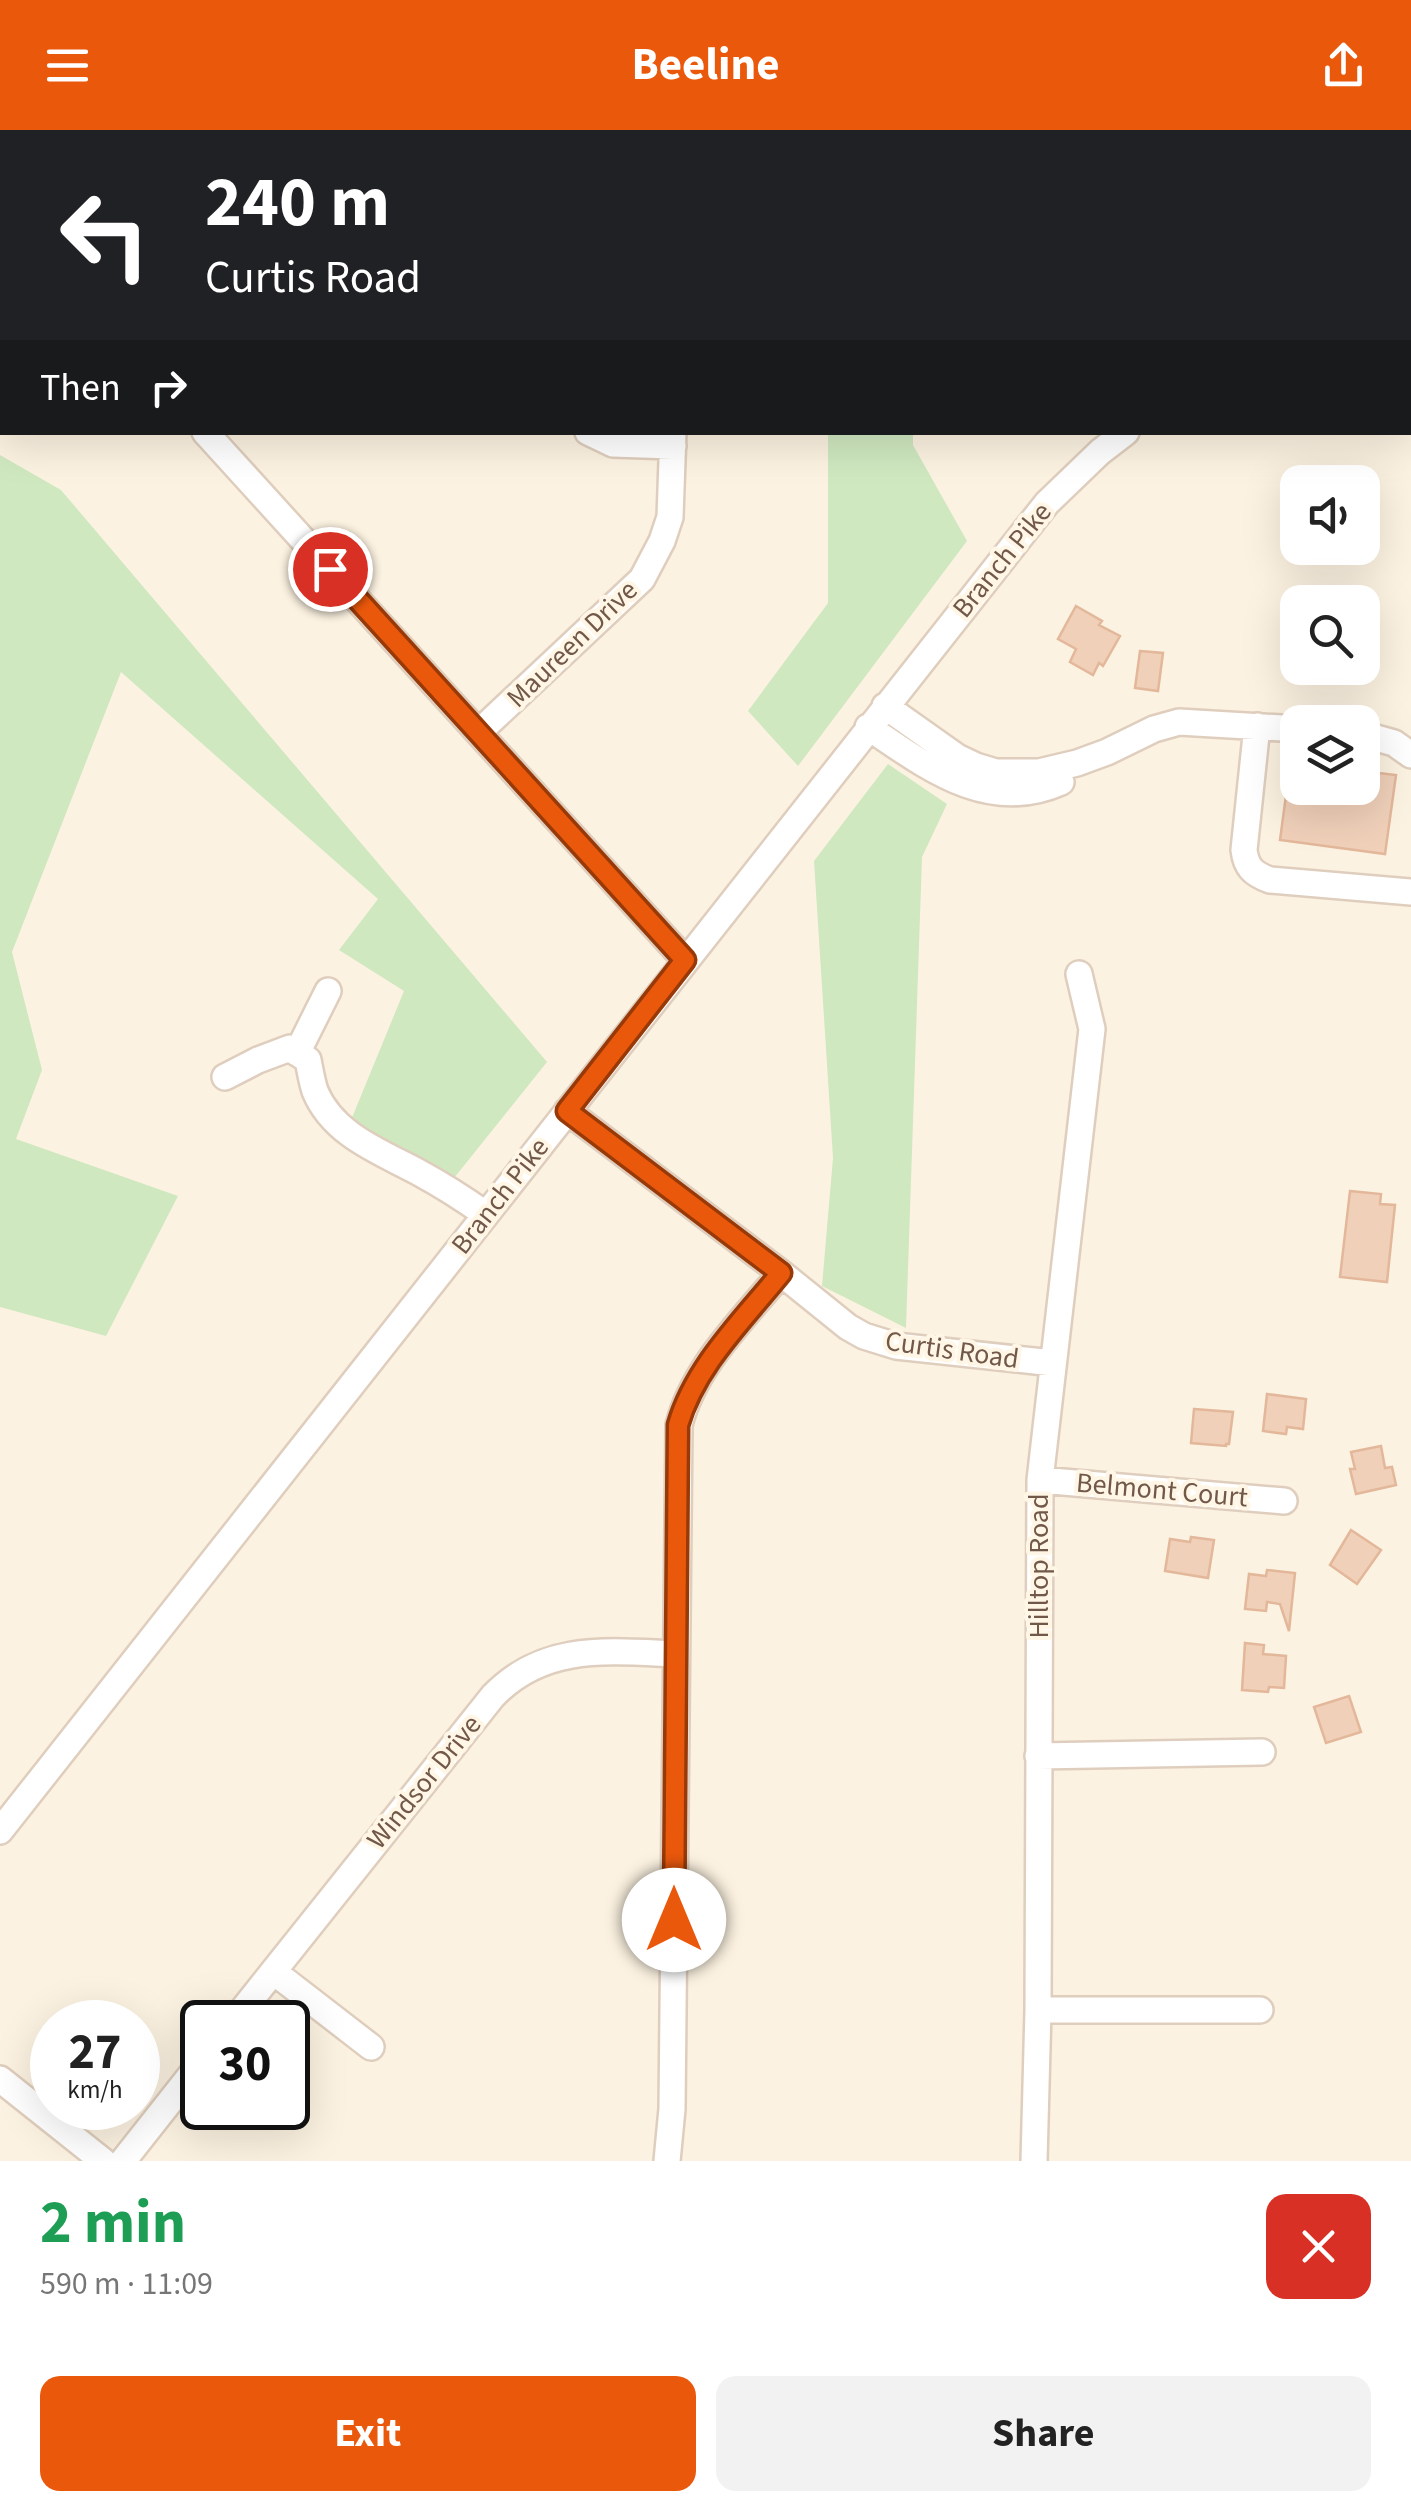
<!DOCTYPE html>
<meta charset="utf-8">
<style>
body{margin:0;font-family:"Source Sans 3",sans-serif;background:#f2f2f2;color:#222;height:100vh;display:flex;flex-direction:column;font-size:38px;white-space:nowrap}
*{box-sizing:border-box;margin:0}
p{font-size:32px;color:#767676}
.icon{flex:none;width:55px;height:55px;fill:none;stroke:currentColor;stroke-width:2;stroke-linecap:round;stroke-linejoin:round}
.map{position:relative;height:2031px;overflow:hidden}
.panel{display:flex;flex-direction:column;background:#fff;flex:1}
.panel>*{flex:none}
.hud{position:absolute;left:0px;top:0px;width:1412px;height:305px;box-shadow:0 10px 40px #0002;background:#202124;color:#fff;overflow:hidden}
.controls{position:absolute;left:1280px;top:335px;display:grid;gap:20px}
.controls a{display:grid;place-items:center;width:100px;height:100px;border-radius:20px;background:#fff;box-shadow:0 10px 40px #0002;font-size:50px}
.speed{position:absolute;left:30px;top:1870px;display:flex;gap:20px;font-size:50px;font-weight:700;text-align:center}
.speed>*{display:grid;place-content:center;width:130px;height:130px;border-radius:50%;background:#fff;box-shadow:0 10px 40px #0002;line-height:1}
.speed small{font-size:25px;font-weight:400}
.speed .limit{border:5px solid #111;border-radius:15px;background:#fff;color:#111}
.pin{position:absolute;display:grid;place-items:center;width:85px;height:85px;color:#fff;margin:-42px;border:5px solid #fff;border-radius:50%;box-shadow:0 2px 10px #0007}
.me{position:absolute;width:110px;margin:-55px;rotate:0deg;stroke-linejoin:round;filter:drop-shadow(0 0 8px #0008)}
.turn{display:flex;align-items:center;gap:35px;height:210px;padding:0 40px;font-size:45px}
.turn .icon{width:130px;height:130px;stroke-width:2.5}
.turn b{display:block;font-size:70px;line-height:85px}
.then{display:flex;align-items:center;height:95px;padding:0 40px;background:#0003;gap:20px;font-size:38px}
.round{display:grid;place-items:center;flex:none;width:105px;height:105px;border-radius:20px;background:#f2f2f2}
.overview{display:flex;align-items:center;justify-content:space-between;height:170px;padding:0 40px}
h1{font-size:60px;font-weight:700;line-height:75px;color:#1e9e55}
.action{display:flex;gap:20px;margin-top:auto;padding:20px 40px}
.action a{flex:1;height:115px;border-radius:20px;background:#ea580c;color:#fff;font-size:40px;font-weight:700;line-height:115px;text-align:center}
.action a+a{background:#f2f2f2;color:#222}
header{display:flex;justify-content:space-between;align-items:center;height:130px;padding:0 40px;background:#ea580c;color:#fff;font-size:45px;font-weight:700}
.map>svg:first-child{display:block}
</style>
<header><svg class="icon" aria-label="menu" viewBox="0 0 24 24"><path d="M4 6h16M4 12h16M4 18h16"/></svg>Beeline<svg class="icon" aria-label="share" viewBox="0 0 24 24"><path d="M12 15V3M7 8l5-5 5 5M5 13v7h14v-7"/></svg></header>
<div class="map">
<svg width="1411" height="2031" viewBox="0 0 1411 2031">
<rect width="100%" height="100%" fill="#fcf2e1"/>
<!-- green -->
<path fill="#cfe8c0" d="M828,303H913V315L967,411L798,636L748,581L828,473Z
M0,325L61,360L547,932L446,1058L342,1012L404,861L339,820L378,769L121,542L12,822L42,940L16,1009L178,1066L106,1206L0,1177Z
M888,634L947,674L922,727L906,1198L822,1156L833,1028L814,731Z"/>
<!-- building -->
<path fill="#f0d0b9" stroke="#e3b79a" stroke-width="2.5" d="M1076,476L1102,491L1099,495L1120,506L1103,536L1099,533L1093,545L1070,532L1076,519L1058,509Z
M1140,521L1163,523L1158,561L1135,558Z
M1362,641L1396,645L1385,724L1280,710L1287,658H1362Z
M1350,1061L1381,1064L1380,1074L1395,1075L1387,1152L1340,1147Z
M1267,1264L1306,1269L1303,1299L1287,1297L1286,1304L1263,1301Z
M1194,1279L1233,1282L1229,1314H1226V1316L1191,1313Z
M1381,1316L1385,1338L1392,1337L1396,1355L1356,1364L1350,1339H1355L1351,1322Z
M1351,1400L1381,1420L1357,1454L1330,1435Z
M1191,1407L1214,1410L1208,1448L1165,1441L1170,1409L1190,1412Z
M1267,1440L1295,1443L1289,1501L1280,1474L1267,1472L1266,1481L1245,1479L1249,1444L1266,1446Z
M1245,1513L1264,1515L1263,1524L1286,1526L1284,1558L1269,1557L1268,1562L1242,1560Z
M1349,1566L1361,1602L1326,1613L1314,1577Z"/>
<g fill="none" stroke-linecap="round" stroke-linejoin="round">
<!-- minor casing -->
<g stroke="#dfcebd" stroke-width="30">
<path id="minor" d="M72,2L73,0
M396,2V0
M674,2V0
M1095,2V0
M1267,2V0
M1342,2L1344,0
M1410,40L1411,41
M1410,228H1411
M205,302L685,830
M588,302L613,314L673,316
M885,576L957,627L976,636L996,642H1039L1077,633L1107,622L1154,599L1179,592L1298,599
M1257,596L1244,720C1246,737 1253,744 1270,750L1411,762
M868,597C926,636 987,685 1061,652
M479,602L642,449L662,411L670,387L673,302
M1362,604L1394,613L1411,625
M297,923L328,861
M225,947L258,930L290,918L308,930C310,940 312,952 315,961C333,1005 381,1022 418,1042C442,1055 464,1069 485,1084
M567,981L781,1143L848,1197L864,1206L896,1216L1053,1233
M1040,1350L1284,1371
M1038,1626L1262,1622
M0,1701L1047,373L1100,322L1126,302
M274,1842L371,1917
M1038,1880H1260
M233,1892L493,1566C544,1513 608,1521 676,1524
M0,1949L103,2031
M123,2031L202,1931
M667,2031L672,1979L679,1295C694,1236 743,1190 781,1143
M1034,2031L1038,1880L1040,1350L1092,899L1079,844"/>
</g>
<!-- minor -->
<use href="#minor" stroke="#fff" stroke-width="25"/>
</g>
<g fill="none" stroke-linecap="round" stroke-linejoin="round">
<!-- route casing -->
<g stroke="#983908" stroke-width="25">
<path id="route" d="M330,439L685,830L567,981L781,1143C743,1190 695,1236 678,1295L674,1790"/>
</g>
<!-- route -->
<use href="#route" stroke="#ea580c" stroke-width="18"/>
</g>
<g text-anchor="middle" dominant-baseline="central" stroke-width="8" stroke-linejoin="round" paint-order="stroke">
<!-- street labels -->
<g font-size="28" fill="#725848" stroke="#fff6e6">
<text transform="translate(1002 430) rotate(-51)">Branch Pike</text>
<text transform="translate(572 514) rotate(-44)">Maureen Drive</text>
<text transform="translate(500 1066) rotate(-52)">Branch Pike</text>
<text transform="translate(952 1220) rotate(8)">Curtis Road</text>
<text transform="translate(1162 1360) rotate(5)">Belmont Court</text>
<text transform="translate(1039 1436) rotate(-90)">Hilltop Road</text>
<text transform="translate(424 1652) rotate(-51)">Windsor Drive</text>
</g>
</g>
</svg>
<div class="controls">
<a><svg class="icon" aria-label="sound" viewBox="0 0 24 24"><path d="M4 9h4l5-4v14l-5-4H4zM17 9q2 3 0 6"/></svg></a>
<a><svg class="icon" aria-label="search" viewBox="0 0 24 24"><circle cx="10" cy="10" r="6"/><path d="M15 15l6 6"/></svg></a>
<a><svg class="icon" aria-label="layers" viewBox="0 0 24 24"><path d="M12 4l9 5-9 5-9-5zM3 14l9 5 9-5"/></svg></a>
</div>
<div class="speed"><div>27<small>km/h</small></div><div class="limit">30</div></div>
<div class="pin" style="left:330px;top:439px;background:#d93025"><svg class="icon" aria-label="arrive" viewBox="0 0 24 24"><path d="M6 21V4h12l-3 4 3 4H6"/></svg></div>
<svg class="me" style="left:674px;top:1790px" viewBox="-20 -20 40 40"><circle r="19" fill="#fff"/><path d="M0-13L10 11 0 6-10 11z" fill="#ea580c"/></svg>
<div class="hud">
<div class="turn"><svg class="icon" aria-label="left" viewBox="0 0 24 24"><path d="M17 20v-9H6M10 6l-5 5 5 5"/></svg><div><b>240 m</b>Curtis Road</div></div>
<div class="then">Then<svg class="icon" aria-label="right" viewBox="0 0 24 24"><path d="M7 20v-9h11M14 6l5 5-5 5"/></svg></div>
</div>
</div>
<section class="panel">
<div class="overview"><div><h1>2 min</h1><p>590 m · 11:09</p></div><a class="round" style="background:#d93025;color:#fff"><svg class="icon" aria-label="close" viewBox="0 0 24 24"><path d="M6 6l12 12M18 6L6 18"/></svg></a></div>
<div class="action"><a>Exit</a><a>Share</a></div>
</section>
